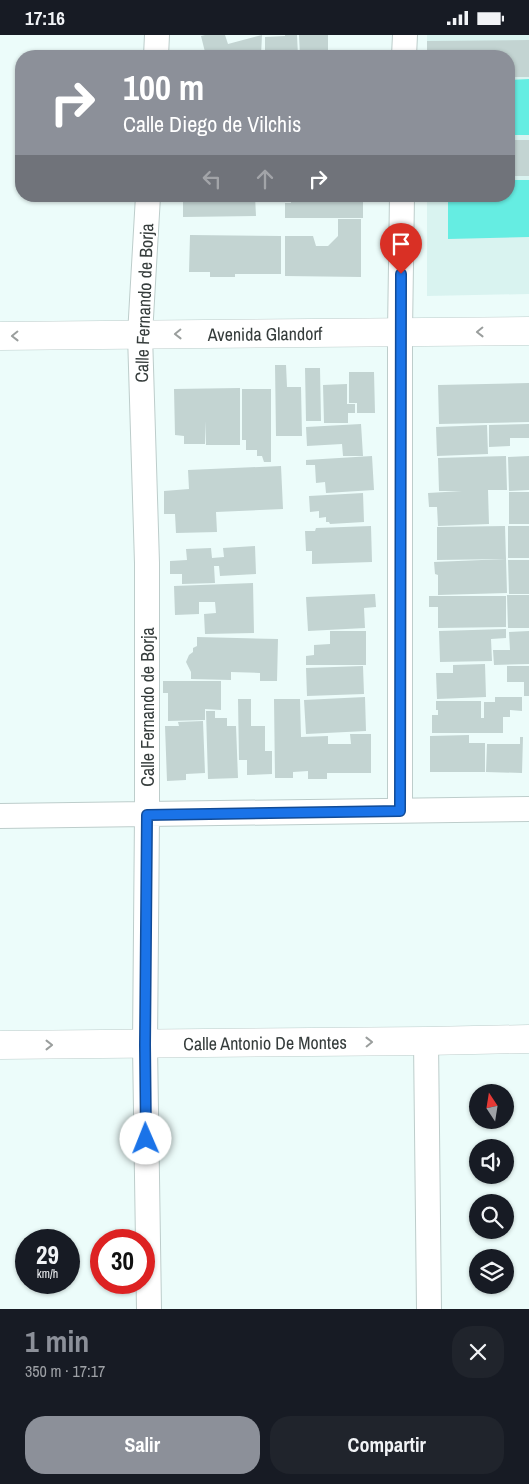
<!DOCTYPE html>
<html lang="es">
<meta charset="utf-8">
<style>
body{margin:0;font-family:"Archivo Narrow",sans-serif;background:#20242c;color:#f1f3f6;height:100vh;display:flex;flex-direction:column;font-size:19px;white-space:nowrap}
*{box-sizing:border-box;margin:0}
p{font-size:16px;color:#9ea1a6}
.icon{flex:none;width:28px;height:28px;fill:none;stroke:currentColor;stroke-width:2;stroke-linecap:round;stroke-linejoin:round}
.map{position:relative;height:1274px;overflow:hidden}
.side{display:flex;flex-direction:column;background:#171b24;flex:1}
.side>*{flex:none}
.hud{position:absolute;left:15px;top:15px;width:500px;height:152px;border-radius:20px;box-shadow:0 1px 4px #0004;background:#8c9099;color:#fff;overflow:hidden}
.needle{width:32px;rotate:348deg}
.fabs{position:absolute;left:469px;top:1049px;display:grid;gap:10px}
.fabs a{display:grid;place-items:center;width:45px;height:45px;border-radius:50%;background:#171b24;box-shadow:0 1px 4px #0004;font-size:25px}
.speed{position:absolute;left:15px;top:1194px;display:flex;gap:10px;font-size:25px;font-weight:700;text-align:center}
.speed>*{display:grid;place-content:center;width:65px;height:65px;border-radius:50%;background:#171b24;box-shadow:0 1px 4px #0004;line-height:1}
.speed small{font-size:12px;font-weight:400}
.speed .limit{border:8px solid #d22;background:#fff;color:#111}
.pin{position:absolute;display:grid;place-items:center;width:42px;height:42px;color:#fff;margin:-51px -21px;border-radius:50% 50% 50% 0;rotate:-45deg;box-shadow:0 0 5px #0007}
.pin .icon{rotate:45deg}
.me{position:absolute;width:55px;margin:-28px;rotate:359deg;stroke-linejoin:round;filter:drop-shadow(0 0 4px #0008)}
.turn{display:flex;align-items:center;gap:18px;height:105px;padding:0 25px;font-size:22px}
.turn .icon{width:65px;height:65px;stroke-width:2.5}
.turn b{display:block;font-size:35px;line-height:42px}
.lanes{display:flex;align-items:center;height:48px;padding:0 25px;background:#0003;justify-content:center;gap:25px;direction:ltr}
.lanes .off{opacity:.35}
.round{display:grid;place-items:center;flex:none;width:52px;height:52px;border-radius:20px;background:#20242c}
.head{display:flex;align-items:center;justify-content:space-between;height:85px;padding:0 25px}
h1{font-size:30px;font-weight:800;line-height:38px;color:#8c9099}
.primary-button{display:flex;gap:10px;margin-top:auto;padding:10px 25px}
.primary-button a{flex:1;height:58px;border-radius:20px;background:#8c9099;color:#fff;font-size:20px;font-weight:800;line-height:58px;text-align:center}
.primary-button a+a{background:#20242c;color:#f1f3f6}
.status{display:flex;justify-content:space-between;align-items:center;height:35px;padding:0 25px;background:#171b24;direction:ltr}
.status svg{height:14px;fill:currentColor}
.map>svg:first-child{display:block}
</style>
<div class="status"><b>17:16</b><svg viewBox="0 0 49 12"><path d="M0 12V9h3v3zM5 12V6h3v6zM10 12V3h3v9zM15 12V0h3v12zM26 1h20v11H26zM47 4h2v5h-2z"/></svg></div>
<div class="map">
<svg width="529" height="1274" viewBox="0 0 529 1274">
<rect width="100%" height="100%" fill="#ecfcfa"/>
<!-- built -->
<path fill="#d9f3f0" d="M427,0H529V259L427,261V161H509V21H427Z"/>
<!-- green -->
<path fill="#65ede2" d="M529,44V100H509V45Z
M509,145H529V202L448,204V161H509Z"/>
<!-- building -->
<path fill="#c3d4d2" d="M205,0H225L228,9L262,0L261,21H206L201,1Z
M285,0H297L298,21H265V2L285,1Z
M299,0H328V21H300Z
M529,5V42H509V21H427V6Z
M509,105H529V141H509Z
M183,161H255L256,181L183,182Z
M291,161H363V183H285V168H291Z
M338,184H361V242L285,241V201H313L316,211H328L338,201Z
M190,200L281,201V239H235V242H210V237H189Z
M275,330H286L287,352H301L302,401H276Z
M305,333H320L321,386H306Z
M349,337H374L375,378H357V368H349Z
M529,348V387L439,389L438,350Z
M347,349V369H355V378H348V388H324L323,350Z
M240,353V410H206V386L205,409H184V401L175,400L174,354Z
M242,354H271V427H264L262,421H257V415H246V405H242Z
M361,389L363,421H343L342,409L307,411L306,392Z
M529,389V403H510V411L489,412V390Z
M487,390L488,419L437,421L436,392Z
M372,421L374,455L326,458L325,447L316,448L315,430H306V425Z
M506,421L507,455H488L489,489L438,491L437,472H429L428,458L462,456H439L438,423Z
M529,421V455L509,456L508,422Z
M281,431L283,474L216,477L217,497L176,498L175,479H164V456L189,454L188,435Z
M509,457H529V489H509Z
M363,458L364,487L330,489L329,487H326V482L319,483V476L310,477L309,461Z
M371,491L372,527L312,529V516H306L305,496H315L316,493Z
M505,491L506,524L437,525V492Z
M508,491H529V523H508Z
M255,511L256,539L220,541L219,531H214L215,548L182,549V539H170V526L187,525L186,514L211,513L212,523L224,522L223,513Z
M506,524L507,558L438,560V540L435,539L434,527Z
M508,525H529V559H509Z
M253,548L254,598L205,599L204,579L216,578L215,567H199V579L175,580L174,551Z
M375,559L376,572L364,573L365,593L308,596L306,562Z
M507,560H529V593H508Z
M429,561H506V592L438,593V572H429Z
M506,594V603L491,604L492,626L440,627L439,596Z
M330,596H366V630H306V621L314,620V610L330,609Z
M529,596V629L494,630L493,615H510L509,597Z
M197,602L278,604L277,646H260V638L231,637V645L191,644V637L186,627L189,620L193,617V613L197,611Z
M485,629L486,662L437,664L436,638H453V630Z
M363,631L364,659L307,661L306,633Z
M507,631H529V661H524V647H507Z
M163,646H221V675L205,674V685L168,686V658H163Z
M365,662L366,696L306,699L304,665Z
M495,662H522V676L510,675V682H503V698H432V680H438V675H436V666H481V683H484V667H495Z
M238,664H251V691H265V716H272V739L247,740V725H239Z
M274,664H300L301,702L328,701V709H351L350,699H371V738H327V744H308V736L293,737V743H275Z
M206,676H215V683H227V691H236L238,743L208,744Z
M203,686L205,738L186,739V745L167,746L165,691H179L178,687Z
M469,700V708H485V737H430V701Z
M520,702H523L522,738L486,737L487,709H520Z"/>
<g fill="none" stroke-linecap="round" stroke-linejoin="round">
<!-- minor casing -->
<g stroke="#bdcdcb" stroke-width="26">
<path id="minor" d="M156,21L157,0
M404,21L405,0
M148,161L140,300L147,528V780L145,1010L149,1274
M400,775V297L402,161
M0,781L529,774
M426,1006L429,1274"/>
</g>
<!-- major casing -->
<g stroke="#bdcdcb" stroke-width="29">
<g id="major">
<path id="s1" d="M0,301L529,296"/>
<path id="s2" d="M0,1010L426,1006L529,1004"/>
</g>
</g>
<!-- minor -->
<use href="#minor" stroke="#fff" stroke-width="24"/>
<!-- major -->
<use href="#major" stroke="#fff" stroke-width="28"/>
</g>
<!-- one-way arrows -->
<defs><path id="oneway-chevron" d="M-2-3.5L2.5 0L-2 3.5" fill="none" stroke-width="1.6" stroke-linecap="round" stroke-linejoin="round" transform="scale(1.25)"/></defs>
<g stroke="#9a9e9d">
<use href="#oneway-chevron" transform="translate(480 297) rotate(179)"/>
<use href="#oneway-chevron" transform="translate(178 299) rotate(179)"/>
<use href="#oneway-chevron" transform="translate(15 301) rotate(179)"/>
<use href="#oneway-chevron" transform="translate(369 1007) rotate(-1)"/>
<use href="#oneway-chevron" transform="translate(49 1010)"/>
</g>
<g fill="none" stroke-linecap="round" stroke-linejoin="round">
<!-- route casing -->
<g stroke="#114b97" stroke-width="12">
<path id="route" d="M146,1104L145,1010L147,780L400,776L401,239"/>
</g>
<!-- route -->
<use href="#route" stroke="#1a73e8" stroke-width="9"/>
</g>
<g text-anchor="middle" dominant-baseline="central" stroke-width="4" stroke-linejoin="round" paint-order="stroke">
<!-- street labels -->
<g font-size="18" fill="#353c3b" stroke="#fff">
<text transform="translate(144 268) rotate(-88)">Calle Fernando de Borja</text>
<text stroke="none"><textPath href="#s1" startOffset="265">Avenida Glandorf</textPath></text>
<text transform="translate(147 672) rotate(-90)">Calle Fernando de Borja</text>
<text stroke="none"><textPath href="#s2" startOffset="265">Calle Antonio De Montes</textPath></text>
</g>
</g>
</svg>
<div class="fabs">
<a><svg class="needle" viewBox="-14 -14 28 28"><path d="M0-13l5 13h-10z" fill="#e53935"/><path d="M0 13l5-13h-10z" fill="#9ea1a6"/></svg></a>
<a><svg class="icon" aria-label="sound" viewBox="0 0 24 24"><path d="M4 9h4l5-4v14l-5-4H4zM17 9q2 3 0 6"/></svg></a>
<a><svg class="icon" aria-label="search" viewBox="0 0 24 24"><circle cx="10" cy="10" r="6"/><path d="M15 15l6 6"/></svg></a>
<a><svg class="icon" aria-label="layers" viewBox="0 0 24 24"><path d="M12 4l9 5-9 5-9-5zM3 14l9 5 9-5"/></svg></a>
</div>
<div class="speed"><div>29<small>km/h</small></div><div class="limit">30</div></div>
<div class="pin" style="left:401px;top:239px;background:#d93025"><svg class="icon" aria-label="arrive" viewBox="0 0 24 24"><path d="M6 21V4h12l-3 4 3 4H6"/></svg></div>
<svg class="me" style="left:146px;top:1104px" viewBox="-20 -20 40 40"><circle r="19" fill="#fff"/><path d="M0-13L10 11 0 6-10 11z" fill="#1a73e8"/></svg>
<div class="hud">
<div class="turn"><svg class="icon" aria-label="right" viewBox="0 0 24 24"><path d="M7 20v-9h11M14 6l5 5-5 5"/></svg><div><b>100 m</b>Calle Diego de Vilchis</div></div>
<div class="lanes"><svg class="icon off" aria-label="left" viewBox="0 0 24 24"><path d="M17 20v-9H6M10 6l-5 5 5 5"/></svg><svg class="icon off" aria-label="ahead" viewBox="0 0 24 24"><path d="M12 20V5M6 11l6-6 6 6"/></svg><svg class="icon" aria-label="right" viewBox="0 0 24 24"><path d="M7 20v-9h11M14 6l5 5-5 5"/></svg></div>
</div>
</div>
<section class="side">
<div class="head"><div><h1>1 min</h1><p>350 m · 17:17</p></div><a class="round"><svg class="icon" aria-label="close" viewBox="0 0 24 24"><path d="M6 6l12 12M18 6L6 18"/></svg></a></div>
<div class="primary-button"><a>Salir</a><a>Compartir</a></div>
</section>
